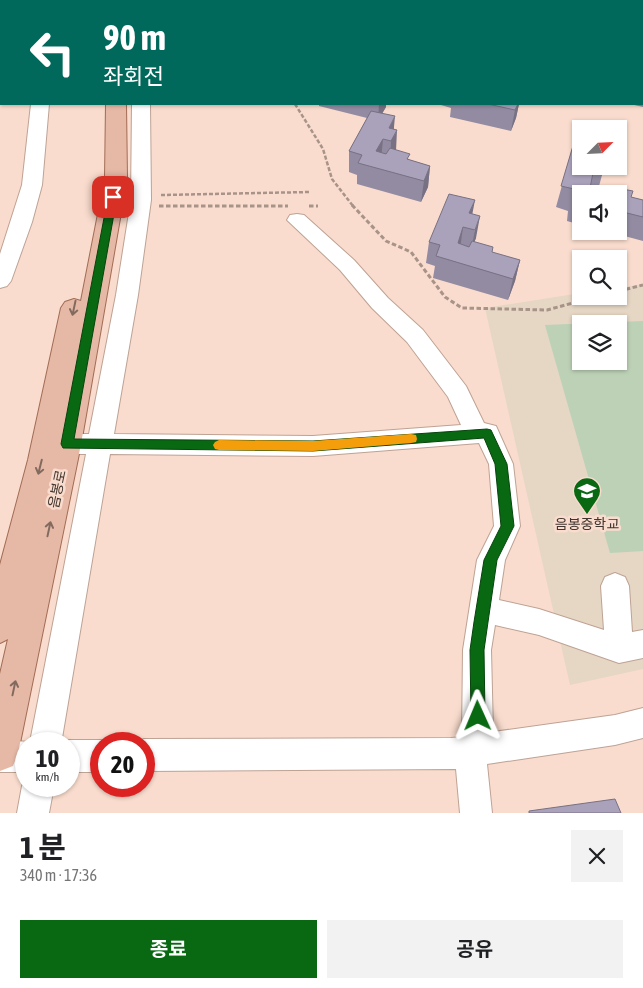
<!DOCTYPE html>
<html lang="ko">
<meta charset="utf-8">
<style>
body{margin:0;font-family:"Asap Condensed","Noto Sans KR",sans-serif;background:#f2f2f2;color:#202124;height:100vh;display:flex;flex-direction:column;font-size:19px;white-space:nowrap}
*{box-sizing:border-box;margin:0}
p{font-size:16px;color:#757577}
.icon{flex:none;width:28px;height:28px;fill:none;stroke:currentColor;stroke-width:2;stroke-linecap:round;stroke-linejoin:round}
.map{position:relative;height:813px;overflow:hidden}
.panel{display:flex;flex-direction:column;background:#fff;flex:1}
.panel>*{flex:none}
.top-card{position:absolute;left:0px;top:0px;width:644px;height:105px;box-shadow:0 1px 4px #0004;background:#00695c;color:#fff;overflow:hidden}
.needle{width:32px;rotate:66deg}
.buttons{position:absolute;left:572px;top:120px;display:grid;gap:10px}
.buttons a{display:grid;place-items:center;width:55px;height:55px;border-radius:0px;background:#fff;box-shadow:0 1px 4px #0004;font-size:25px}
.speed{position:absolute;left:15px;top:732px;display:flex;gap:10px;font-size:25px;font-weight:700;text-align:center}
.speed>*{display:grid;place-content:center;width:65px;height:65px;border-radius:50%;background:#fff;box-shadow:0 1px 4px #0004;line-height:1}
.speed small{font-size:12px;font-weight:400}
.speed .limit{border:8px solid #d22;background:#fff;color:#111}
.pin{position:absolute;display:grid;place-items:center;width:42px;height:42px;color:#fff;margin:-21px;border-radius:10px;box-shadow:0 2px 8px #0006}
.me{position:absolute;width:55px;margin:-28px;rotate:359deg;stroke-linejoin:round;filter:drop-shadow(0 0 4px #0008)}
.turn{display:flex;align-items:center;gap:18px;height:105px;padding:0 20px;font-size:22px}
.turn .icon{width:65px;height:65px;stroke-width:2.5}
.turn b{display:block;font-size:35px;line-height:42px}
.round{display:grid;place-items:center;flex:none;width:52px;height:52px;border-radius:0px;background:#f2f2f2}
.headline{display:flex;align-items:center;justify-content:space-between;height:85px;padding:0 20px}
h1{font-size:30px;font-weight:700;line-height:38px}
.primary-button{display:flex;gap:10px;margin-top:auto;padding:10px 20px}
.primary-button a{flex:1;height:58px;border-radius:0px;background:#096913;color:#fff;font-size:20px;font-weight:700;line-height:58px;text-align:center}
.primary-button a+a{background:#f2f2f2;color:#202124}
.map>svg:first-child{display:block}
</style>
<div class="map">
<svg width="643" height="813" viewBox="0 0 643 813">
<rect width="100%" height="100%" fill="#f9dccd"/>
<!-- education -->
<path fill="#e6d6c4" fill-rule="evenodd" d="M643,284V669L570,685L485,308L581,293V296H619V288ZM581,324H619V361H581Z"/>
<!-- green -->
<path fill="#bcd1b6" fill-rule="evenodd" d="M643,321V551L610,553L545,325ZM581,324H619V361H581Z"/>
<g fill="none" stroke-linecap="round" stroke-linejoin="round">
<!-- minor casing -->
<g stroke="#bea294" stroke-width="2">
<path id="minor" d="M37,0H53V1H38Z
M152,0H168V1H153Z
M31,104H49L42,185L32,222L11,281L7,286L0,288V254L22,185Z
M132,104H150L151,200L138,295L114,434L313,436L461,425L448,397L407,342L372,308L340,270L287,220L290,215L297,214L304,215L354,260L388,298L423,330L466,386L484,423L496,426L513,464L520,526L505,560L499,600L539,609L604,630L601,586L605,577L615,573L625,577L629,586L632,632L643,630V658L619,663L539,635L495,625L491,650L493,732L615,715L643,708V738L615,745L487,764L492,813H460L456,769L144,771V744H133L144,739L451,738L462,737L463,650L477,560L494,526L489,464L479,443L313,456L110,454L61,744H26V772H0V740L30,742L86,454H67L58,451L55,444L58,437L67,434H89L116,295L131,200Z
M69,740H101L109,744H101V772H69V744H61Z
M26,776V786H54L49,813H17L22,786Z"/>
</g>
<!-- major casing -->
<g stroke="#a26c55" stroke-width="2">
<path id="major" d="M100,0H118V1H100Z
M106,104H126L127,178L81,444L18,753L13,766L0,771V674L8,639L0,643V565L28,460L61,308L65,302L74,299L81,301L105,178Z"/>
</g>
<!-- path-far1 -->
<path stroke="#a89388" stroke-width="2.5" stroke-dasharray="4 2" stroke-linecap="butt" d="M295,104L323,149L332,179L353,206
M161,195L310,192"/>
<!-- path -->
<path stroke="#a89388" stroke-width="3" stroke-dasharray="4.5 2.5" stroke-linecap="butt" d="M352,205L386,241L411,252L445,297L462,308L547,310L599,296
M159,206H288
M309,206H318
M619,291L643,285"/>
<!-- minor -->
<use href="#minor" fill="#fff" fill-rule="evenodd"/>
<!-- major -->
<use href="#major" fill="#e6b9a6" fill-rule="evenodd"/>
</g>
<!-- wall -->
<path fill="#928ba1" d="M642,65H643V107L630,104H642Z
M319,104H386V107L382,113L394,129L396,150L410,160L430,166L428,187L421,202L357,184V175L349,172V151L367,118L319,106Z
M441,104H519L516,118L511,131L450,117L451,108L441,105Z
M575,139L602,175L598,190L604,191L606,186L631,197L643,200V241L606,231H619V194H581V225L567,221L568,211L556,207Z
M472,214L476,238L474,242L492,253L520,260L515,281L508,300L433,278L435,266L426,263L429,242Z"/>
<!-- shaded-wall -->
<path fill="#777183" d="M379,104H386V107L378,121Z
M518,104H519L516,118L511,131L515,110Z
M395,116L393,138L397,130L396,151L390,162L391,141L389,128Z
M383,139L381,160L376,151Z
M430,166L428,187L421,202L424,181Z
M475,200L471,221L469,213Z
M480,216L476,238L471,251L475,230Z
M463,227L460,249L458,243Z
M520,260L515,281L508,300L513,279Z"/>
<!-- building -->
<path fill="#aaa2bb" stroke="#777183" d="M642,65H643V84H642Z
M488,104H518L515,110Z
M371,111L395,116L389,128L397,130L391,141L383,139L376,151L386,154L390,148L410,154L407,159L430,166L424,181L358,163L362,155L349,151Z
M575,139L581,140V166H604L602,175L593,173L590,188L605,191L606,186L633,191L631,197L643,200V217L619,211V194H581V202L573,200L574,189L561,186Z
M449,194L475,200L469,213L480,216L475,230L463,227L458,243L469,247L472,241L493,247L492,252L520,260L513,279L436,256L440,245L429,242Z
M615,799L621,813H529V811Z"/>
<!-- one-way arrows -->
<defs><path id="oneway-shaft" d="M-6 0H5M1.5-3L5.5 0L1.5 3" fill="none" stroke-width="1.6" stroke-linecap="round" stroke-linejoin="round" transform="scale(1.25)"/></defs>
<g stroke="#826a5f">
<use href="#oneway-shaft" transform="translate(74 308) rotate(102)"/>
<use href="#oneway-shaft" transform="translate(40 467) rotate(104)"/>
<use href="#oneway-shaft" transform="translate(49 529) rotate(-78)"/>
<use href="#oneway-shaft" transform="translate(14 688) rotate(-78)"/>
</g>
<!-- route -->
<path fill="#096913" stroke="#06440c" d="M113,194L117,197L74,439L313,441L487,429L491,430L507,464L514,526L497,560L488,622L484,650L485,716L483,721L478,724L473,721L471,716L470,650L474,622L484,560L501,526L495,464L484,438L313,451L63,448L61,444L108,197Z"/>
<!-- slow -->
<path fill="#f59e0b" d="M411,434L416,435L417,439L416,442L411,443L313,451L219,450L215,449L213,445L215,442L219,440L313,441Z"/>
<!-- icons -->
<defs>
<g id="school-pin" transform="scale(1.4375)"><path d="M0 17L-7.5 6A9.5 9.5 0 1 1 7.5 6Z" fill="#096913" stroke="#f9dccd"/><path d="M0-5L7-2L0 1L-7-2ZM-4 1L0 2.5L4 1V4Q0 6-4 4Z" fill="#fff"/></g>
</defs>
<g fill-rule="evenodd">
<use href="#school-pin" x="587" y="491"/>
</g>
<g text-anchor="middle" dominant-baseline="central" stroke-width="5" stroke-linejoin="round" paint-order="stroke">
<!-- street labels -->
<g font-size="14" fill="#40352f" stroke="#f9dccd">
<text transform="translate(57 489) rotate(-78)">음봉로</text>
</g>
<!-- poi labels -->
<g font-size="14" fill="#40352f" stroke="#f9dccd">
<text x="587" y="524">음봉중학교</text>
</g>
</g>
</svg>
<div class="buttons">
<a><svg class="needle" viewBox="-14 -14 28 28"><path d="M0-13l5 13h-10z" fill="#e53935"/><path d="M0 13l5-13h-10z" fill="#757577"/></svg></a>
<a><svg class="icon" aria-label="sound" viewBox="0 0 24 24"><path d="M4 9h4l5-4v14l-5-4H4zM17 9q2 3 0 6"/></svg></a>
<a><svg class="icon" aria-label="search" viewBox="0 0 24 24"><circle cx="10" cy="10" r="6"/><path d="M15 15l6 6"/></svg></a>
<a><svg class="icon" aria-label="layers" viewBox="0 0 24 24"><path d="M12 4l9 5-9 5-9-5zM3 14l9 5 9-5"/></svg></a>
</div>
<div class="speed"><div>10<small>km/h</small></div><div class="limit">20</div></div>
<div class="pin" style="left:113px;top:197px;background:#d93025"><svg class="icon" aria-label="arrive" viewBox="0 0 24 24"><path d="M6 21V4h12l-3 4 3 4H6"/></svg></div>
<svg class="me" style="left:478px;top:716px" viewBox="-20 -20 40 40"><path d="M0-17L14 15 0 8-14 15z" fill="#096913" stroke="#fff" stroke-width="4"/></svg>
<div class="top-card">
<div class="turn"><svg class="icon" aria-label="left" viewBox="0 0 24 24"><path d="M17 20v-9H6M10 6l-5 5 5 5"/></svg><div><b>90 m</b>좌회전</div></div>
</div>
</div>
<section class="panel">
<div class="headline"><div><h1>1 분</h1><p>340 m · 17:36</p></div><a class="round"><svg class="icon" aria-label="close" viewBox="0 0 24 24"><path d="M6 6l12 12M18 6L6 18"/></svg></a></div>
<div class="primary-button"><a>종료</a><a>공유</a></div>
</section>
